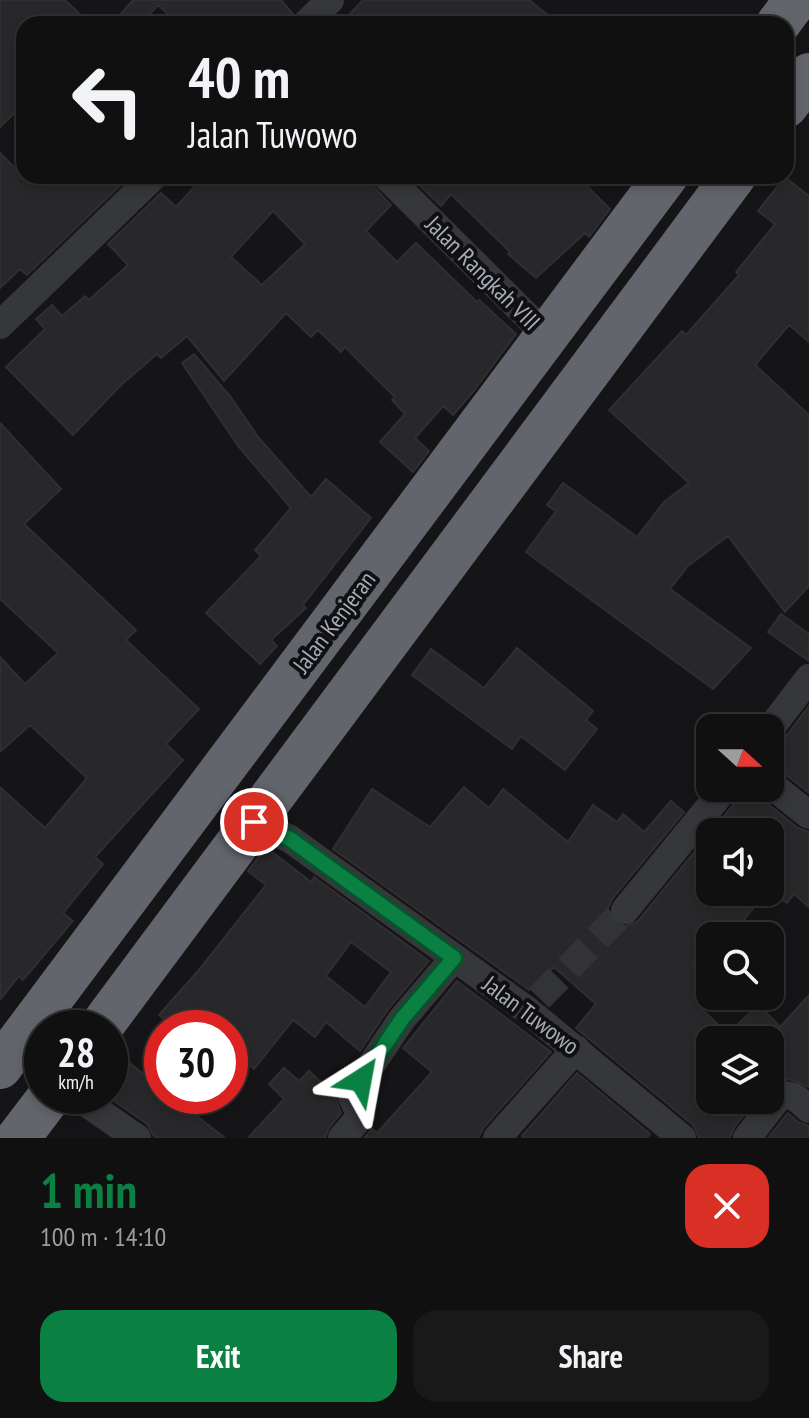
<!DOCTYPE html>
<meta charset="utf-8">
<style>
body{margin:0;font-family:"PT Sans Narrow",sans-serif;background:#19191a;color:#f1f3f6;height:100vh;display:flex;flex-direction:column;font-size:30px;white-space:nowrap}
*{box-sizing:border-box;margin:0}
p{font-size:26px;color:#9c9d9f}
.icon{flex:none;width:44px;height:44px;fill:none;stroke:currentColor;stroke-width:2;stroke-linecap:round;stroke-linejoin:round}
.map{position:relative;height:1138px;overflow:hidden}
.details{display:flex;flex-direction:column;background:#101011;flex:1}
.details>*{flex:none}
.top-card{position:absolute;left:16px;top:16px;width:778px;height:168px;border-radius:24px;box-shadow:0 4px 12px #0003,0 0 0 2px #303031;background:#101011;color:#f1f3f6;overflow:hidden}
.needle{width:52px;rotate:111deg}
.buttons{position:absolute;left:696px;top:714px;display:grid;gap:16px}
.buttons a{display:grid;place-items:center;width:88px;height:88px;border-radius:16px;background:#101011;box-shadow:0 4px 12px #0003,0 0 0 2px #303031;font-size:40px}
.speed{position:absolute;left:24px;top:1010px;display:flex;gap:16px;font-size:40px;font-weight:700;text-align:center}
.speed>*{display:grid;place-content:center;width:104px;height:104px;border-radius:50%;background:#101011;box-shadow:0 4px 12px #0003,0 0 0 2px #303031;line-height:1}
.speed small{font-size:20px;font-weight:400}
.speed .limit{border:12px solid #d22;background:#fff;color:#111}
.pin{position:absolute;display:grid;place-items:center;width:68px;height:68px;color:#fff;margin:-34px;border:4px solid #fff;border-radius:50%;box-shadow:0 2px 8px #0007}
.me{position:absolute;width:88px;margin:-44px;rotate:34deg;stroke-linejoin:round;filter:drop-shadow(0 0 6px #0008)}
.turn{display:flex;align-items:center;gap:28px;height:168px;padding:0 40px;font-size:36px}
.turn .icon{width:104px;height:104px;stroke-width:2.5}
.turn b{display:block;font-size:56px;line-height:68px}
.round{display:grid;place-items:center;flex:none;width:84px;height:84px;border-radius:24px;background:#19191a}
.head{display:flex;align-items:center;justify-content:space-between;height:136px;padding:0 40px}
h1{font-size:48px;font-weight:600;line-height:60px;color:#0b8043}
.action{display:flex;gap:16px;margin-top:auto;padding:16px 40px}
.action a{flex:1;height:92px;border-radius:24px;background:#0b8043;color:#fff;font-size:32px;font-weight:600;line-height:92px;text-align:center}
.action a+a{background:#19191a;color:#f1f3f6}
.map>svg:first-child{display:block}
</style>
<div class="map">
<svg width="809" height="1138" viewBox="0 0 809 1138">
<rect width="100%" height="100%" fill="#151517"/>
<!-- building -->
<path fill="#28282a" stroke="#2f2f32" stroke-width="2" fill-rule="evenodd" d="M0,0H65L90,24H24V104L0,127Z
M133,0H281L293,14L289,24H179L158,5L141,24H112Z
M363,0H529L559,24H340Z
M0,153L23,176H130L27,275L20,269L0,288Z
M204,176H369L374,187L391,205L366,231L397,262L416,243L477,302L479,300L516,334L473,392L453,415L443,406L415,438L429,451L413,472L380,442L405,414L392,400L395,397L345,347L341,352L318,330L311,337L286,313L224,381L187,336L161,358L157,354L121,385L73,435L6,367L45,329L36,319L52,305L62,316L85,296L89,300L128,265L108,244L161,193L176,207ZM273,211L305,244L262,285L231,257Z
M410,176H577L610,209L589,237L585,233L536,278L508,254L510,252L451,194L441,206Z
M785,177L809,196V342L789,325L755,365L809,415V586L785,612L728,536L688,566L670,589L751,648L713,689L526,552L556,511L547,505L563,483L637,537L664,502L689,483L609,410L682,331L686,335L739,275L736,272L775,224L758,211Z
M194,354L230,396L258,437L311,497L326,479L371,518L303,605L306,608L271,640L277,646L260,664L206,613L261,556L255,550L291,508L238,446L182,363Z
M0,423L61,489L24,524L136,630L126,640L199,709L166,744L183,760L95,857L103,864L63,913L73,921L23,980L19,976L0,1000V787L45,828L87,778L30,725L0,752V657L25,684L58,653L0,599Z
M781,614L809,634V661L768,632Z
M517,648L593,711L586,720L597,729L565,770L521,736L512,749L412,675L431,649L484,688Z
M809,706V793L781,771L770,767V746L783,740Z
M464,787L489,808L503,789L568,842L593,805L617,822L623,814L644,832L671,801L684,812L612,899L608,908L609,917L615,924L623,927L638,921L709,834L710,892H766L731,936H710V941L692,963L710,979V991L698,1005L727,1034L759,1005L780,1027L809,995V1087L789,1079L770,1083V1040H710V1100H755L734,1128L730,1138H699L693,1125L576,1028L596,1004L554,967L529,990L333,849L372,789L430,827Z
M742,788H754L759,797L798,828L809,832V907L794,894L787,903L770,890V869L779,858L770,851V832H711L738,799Z
M266,847L311,882L314,877L429,961L389,1008L360,1051L326,1022L315,1037L293,1020L254,1069L230,1048V1028H175L159,1015L198,971L266,885L248,871ZM351,942L391,972L365,1007L326,976Z
M457,981L551,1052L484,1127L478,1138H364L372,1129L377,1133L432,1072L403,1048Z
M131,1064L162,1089V1096H171L225,1138H157L153,1135L147,1124L107,1096H110V1092Z
M284,1068L299,1081L309,1071L334,1094L341,1113L329,1128L325,1138H248L284,1099L269,1084Z
M577,1073L650,1134L647,1138H524L522,1136Z
M788,1113L798,1122L809,1126V1138H768Z"/>
<g fill="none" stroke-linecap="round" stroke-linejoin="round">
<!-- street-tunnel -->
<path stroke="#323337" stroke-width="28" stroke-dasharray="28 14" stroke-linecap="butt" d="M539,998L625,910"/>
<!-- street -->
<path stroke="#36373b" stroke-width="28" d="M306,24L330,0
M386,176L547,336
M0,325L154,176
M770,729L809,678
M770,784L809,815
M254,822L290,839L527,1010L682,1138
M625,910L725,788
M76,1096L137,1138
M342,1138L361,1116L351,1095L402,1019L454,958
M497,1138L576,1049
M747,1138L778,1098C791,1091 799,1100 809,1109"/>
<!-- highway -->
<path stroke="#63656c" stroke-width="44" d="M778,24L796,0
M786,106L809,75
M100,1028L734,176
M0,1067L666,176
M18,1138L50,1096"/>
</g>
<g fill="none" stroke-linecap="round" stroke-linejoin="round">
<!-- route casing -->
<g stroke="#07532c" stroke-width="20">
<path id="route" d="M254,822L290,839L454,958L402,1019L361,1080"/>
</g>
<!-- route -->
<use href="#route" stroke="#0b8043" stroke-width="14"/>
</g>
<g text-anchor="middle" dominant-baseline="central" stroke-width="8" stroke-linejoin="round" paint-order="stroke">
<!-- street labels -->
<g font-size="24" fill="#a8acb6" stroke="#101012">
<text transform="translate(483 273) rotate(45)">Jalan Rangkah VIII</text>
<text transform="translate(334 622) rotate(-53)">Jalan Kenjeran</text>
<text transform="translate(531 1015) rotate(37)">Jalan Tuwowo</text>
</g>
</g>
</svg>
<div class="buttons">
<a><svg class="needle" viewBox="-14 -14 28 28"><path d="M0-13l5 13h-10z" fill="#e53935"/><path d="M0 13l5-13h-10z" fill="#9c9d9f"/></svg></a>
<a><svg class="icon" aria-label="sound" viewBox="0 0 24 24"><path d="M4 9h4l5-4v14l-5-4H4zM17 9q2 3 0 6"/></svg></a>
<a><svg class="icon" aria-label="search" viewBox="0 0 24 24"><circle cx="10" cy="10" r="6"/><path d="M15 15l6 6"/></svg></a>
<a><svg class="icon" aria-label="layers" viewBox="0 0 24 24"><path d="M12 4l9 5-9 5-9-5zM3 14l9 5 9-5"/></svg></a>
</div>
<div class="speed"><div>28<small>km/h</small></div><div class="limit">30</div></div>
<div class="pin" style="left:254px;top:822px;background:#d93025"><svg class="icon" aria-label="arrive" viewBox="0 0 24 24"><path d="M6 21V4h12l-3 4 3 4H6"/></svg></div>
<svg class="me" style="left:361px;top:1080px" viewBox="-20 -20 40 40"><path d="M0-17L14 15 0 8-14 15z" fill="#0b8043" stroke="#fff" stroke-width="4"/></svg>
<div class="top-card">
<div class="turn"><svg class="icon" aria-label="left" viewBox="0 0 24 24"><path d="M17 20v-9H6M10 6l-5 5 5 5"/></svg><div><b>40 m</b>Jalan Tuwowo</div></div>
</div>
</div>
<section class="details">
<div class="head"><div><h1>1 min</h1><p>100 m · 14:10</p></div><a class="round" style="background:#d93025;color:#fff"><svg class="icon" aria-label="close" viewBox="0 0 24 24"><path d="M6 6l12 12M18 6L6 18"/></svg></a></div>
<div class="action"><a>Exit</a><a>Share</a></div>
</section>
